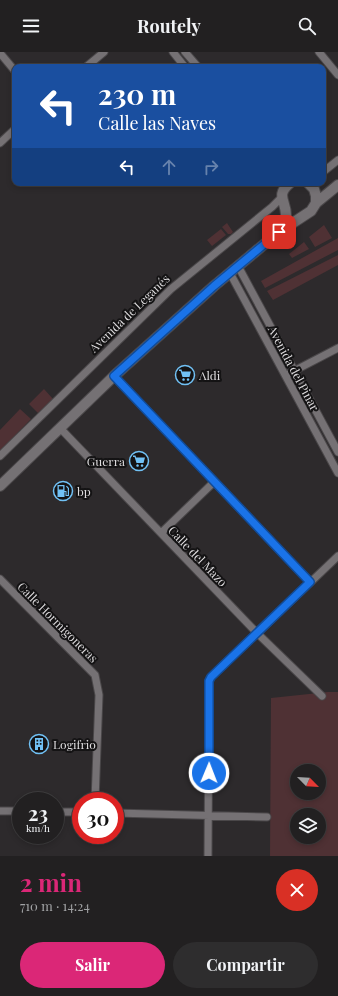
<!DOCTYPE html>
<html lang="es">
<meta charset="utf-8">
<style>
body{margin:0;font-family:"Playfair Display",serif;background:#2e2d2e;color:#f1f3f6;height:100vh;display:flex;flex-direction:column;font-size:15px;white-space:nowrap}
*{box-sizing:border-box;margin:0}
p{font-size:13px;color:#a2a3a5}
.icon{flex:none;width:22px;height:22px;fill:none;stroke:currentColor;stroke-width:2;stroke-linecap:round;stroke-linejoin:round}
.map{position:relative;height:804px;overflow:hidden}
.details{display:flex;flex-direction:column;background:#222021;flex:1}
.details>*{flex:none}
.guide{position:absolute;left:12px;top:12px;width:314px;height:122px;border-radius:8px;box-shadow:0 2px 6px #0003,0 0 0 1px #3f3e3f;background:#1a4fa0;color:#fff;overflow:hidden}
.needle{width:26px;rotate:114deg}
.tools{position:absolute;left:290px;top:712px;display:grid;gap:8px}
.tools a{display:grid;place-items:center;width:36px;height:36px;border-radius:50%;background:#222021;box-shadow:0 2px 6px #0003,0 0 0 1px #3f3e3f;font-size:20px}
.speed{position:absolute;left:12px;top:740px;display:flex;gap:8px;font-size:20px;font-weight:700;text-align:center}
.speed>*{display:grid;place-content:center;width:52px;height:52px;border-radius:50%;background:#222021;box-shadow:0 2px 6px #0003,0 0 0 1px #3f3e3f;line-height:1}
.speed small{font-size:10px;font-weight:400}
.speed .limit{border:6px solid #d22;background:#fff;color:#111}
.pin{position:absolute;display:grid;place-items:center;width:34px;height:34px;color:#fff;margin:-17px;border-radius:8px;box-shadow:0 2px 6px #0006}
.me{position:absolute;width:44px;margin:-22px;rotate:1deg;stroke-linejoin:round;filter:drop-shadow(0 0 3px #0008)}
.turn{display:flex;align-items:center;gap:14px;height:84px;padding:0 20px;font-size:18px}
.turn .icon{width:52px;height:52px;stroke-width:2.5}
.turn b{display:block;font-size:28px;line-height:34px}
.lanes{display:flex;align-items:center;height:38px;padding:0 20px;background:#0003;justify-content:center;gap:20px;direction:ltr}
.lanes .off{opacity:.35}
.round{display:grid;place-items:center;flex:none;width:42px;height:42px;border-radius:21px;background:#2e2d2e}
.summary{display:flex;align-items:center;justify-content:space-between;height:68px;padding:0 20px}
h1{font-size:24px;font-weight:700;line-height:30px;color:#db2777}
.action{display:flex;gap:8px;margin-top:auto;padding:8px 20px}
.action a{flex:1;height:46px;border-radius:24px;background:#db2777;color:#fff;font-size:16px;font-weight:700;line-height:46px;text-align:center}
.action a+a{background:#2e2d2e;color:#f1f3f6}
header{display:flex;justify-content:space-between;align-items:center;height:52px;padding:0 20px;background:#222021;font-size:18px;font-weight:700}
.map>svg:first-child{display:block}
</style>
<header><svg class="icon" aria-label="menu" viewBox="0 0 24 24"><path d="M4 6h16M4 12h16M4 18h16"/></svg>Routely<svg class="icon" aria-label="search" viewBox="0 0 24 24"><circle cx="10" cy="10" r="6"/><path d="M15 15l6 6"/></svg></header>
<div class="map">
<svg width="338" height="804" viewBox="0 0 338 804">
<rect width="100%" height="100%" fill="#2d2a2c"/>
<!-- green -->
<path fill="#4f3134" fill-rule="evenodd" d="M227,171L233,180L231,182H228L222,175Z
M324,173L332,186L315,195L309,185Z
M221,177L226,183L212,194L207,188Z
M338,186V198L265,236L261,229Z
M304,190L309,197L292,206L289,202Z
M338,203V213L273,248L267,239Z
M44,337L53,347L39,362L29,352Z
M20,357L31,367L0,399V378Z
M328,640H338V804H270L271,646ZM297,719H319V741H297ZM297,763H319V785H297Z"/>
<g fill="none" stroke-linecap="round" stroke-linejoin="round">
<!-- street casing -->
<g stroke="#4a4749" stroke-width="9">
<path id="street" d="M173,0L185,15
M185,0L198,15
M319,0L338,23
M0,1L15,19
M86,15L104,0
M0,91L15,77
M323,120L338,108
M238,214L338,400
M230,221L338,421
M290,321L338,296
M114,324L310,530
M60,376L257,581L322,644
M0,404L171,237L272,155L282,145
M161,481L214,430
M0,527L95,623L99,643L95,749
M0,759H21
M55,760H81
M115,761L267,765
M208,804L209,629L211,625L338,504"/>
</g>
<!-- secondary casing -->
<g stroke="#4a4749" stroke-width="12">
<path id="secondary" d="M316,151L338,133
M280,178C282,173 286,169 286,163C286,149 275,143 290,131
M0,434L114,324L214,234L279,180L311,159L316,151V144L314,137L308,131"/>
</g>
<!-- street -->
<use href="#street" stroke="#757174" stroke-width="7"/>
<!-- secondary -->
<use href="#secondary" stroke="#757174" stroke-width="10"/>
</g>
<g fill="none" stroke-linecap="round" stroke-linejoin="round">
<!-- route casing -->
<g stroke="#114b97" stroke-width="10">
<path id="route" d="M209,721V629L211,625L310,530L114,324L214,234L279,180"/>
</g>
<!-- route -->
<use href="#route" stroke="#1a73e8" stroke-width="7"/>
</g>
<!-- icons -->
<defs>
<g id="supermarket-ring" transform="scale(1)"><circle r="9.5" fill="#141314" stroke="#71c1f5" stroke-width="1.5"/><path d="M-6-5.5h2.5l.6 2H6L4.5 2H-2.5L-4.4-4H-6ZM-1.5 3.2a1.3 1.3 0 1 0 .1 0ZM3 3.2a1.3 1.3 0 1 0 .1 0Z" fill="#71c1f5"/></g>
<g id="fuel-ring" transform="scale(1)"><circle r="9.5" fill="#141314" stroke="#71c1f5" stroke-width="1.5"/><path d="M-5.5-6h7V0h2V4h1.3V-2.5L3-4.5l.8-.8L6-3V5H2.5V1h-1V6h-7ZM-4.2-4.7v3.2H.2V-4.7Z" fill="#71c1f5"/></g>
<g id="building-ring" transform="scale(1)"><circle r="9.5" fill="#141314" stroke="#71c1f5" stroke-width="1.5"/><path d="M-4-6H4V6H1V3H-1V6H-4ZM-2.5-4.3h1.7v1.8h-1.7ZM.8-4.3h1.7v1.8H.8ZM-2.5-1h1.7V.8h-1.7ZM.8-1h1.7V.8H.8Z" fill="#71c1f5"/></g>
</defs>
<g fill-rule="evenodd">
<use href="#supermarket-ring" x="185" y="323"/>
<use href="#supermarket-ring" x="139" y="409"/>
<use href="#fuel-ring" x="63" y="439"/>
<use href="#building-ring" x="39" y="692"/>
</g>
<g text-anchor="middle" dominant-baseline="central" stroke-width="4" stroke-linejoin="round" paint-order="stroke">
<!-- street labels -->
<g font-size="12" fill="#dfdddf" stroke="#141314">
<text transform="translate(129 261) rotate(-44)">Avenida de Leganés</text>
<text transform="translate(294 316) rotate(62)">Avenida del Pinar</text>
<text transform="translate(198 504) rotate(46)">Calle del Mazo</text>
<text transform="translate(58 570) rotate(45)">Calle Hormigoneras</text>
</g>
<!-- poi labels -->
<g font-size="12" fill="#dfdddf" stroke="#141314" text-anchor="start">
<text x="199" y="323">Aldi</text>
<text x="125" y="409" text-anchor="end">Guerra</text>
<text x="77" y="439">bp</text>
<text x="53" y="692">Logifrio</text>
</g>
</g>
</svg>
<div class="tools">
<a><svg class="needle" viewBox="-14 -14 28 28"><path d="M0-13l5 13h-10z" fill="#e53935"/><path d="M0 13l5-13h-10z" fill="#a2a3a5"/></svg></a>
<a><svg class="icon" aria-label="layers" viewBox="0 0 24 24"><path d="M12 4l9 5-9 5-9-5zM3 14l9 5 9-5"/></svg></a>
</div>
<div class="speed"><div>23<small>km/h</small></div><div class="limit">30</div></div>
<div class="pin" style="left:279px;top:180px;background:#d93025"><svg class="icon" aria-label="arrive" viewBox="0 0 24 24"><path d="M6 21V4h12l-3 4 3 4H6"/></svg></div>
<svg class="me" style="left:209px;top:721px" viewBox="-20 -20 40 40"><circle r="17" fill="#1a73e8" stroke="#fff" stroke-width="3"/><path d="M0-11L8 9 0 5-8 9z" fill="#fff"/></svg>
<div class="guide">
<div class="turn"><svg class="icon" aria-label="left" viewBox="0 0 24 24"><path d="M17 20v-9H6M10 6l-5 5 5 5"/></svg><div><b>230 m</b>Calle las Naves</div></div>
<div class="lanes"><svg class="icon" aria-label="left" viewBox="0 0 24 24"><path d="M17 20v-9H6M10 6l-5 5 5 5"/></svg><svg class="icon off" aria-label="ahead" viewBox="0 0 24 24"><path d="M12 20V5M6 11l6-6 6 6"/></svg><svg class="icon off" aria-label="right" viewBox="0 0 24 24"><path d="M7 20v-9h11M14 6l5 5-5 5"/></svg></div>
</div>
</div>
<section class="details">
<div class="summary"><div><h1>2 min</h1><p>710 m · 14:24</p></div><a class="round" style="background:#d93025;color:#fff"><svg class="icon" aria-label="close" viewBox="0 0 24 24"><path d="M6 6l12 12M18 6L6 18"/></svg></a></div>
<div class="action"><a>Salir</a><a>Compartir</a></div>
</section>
